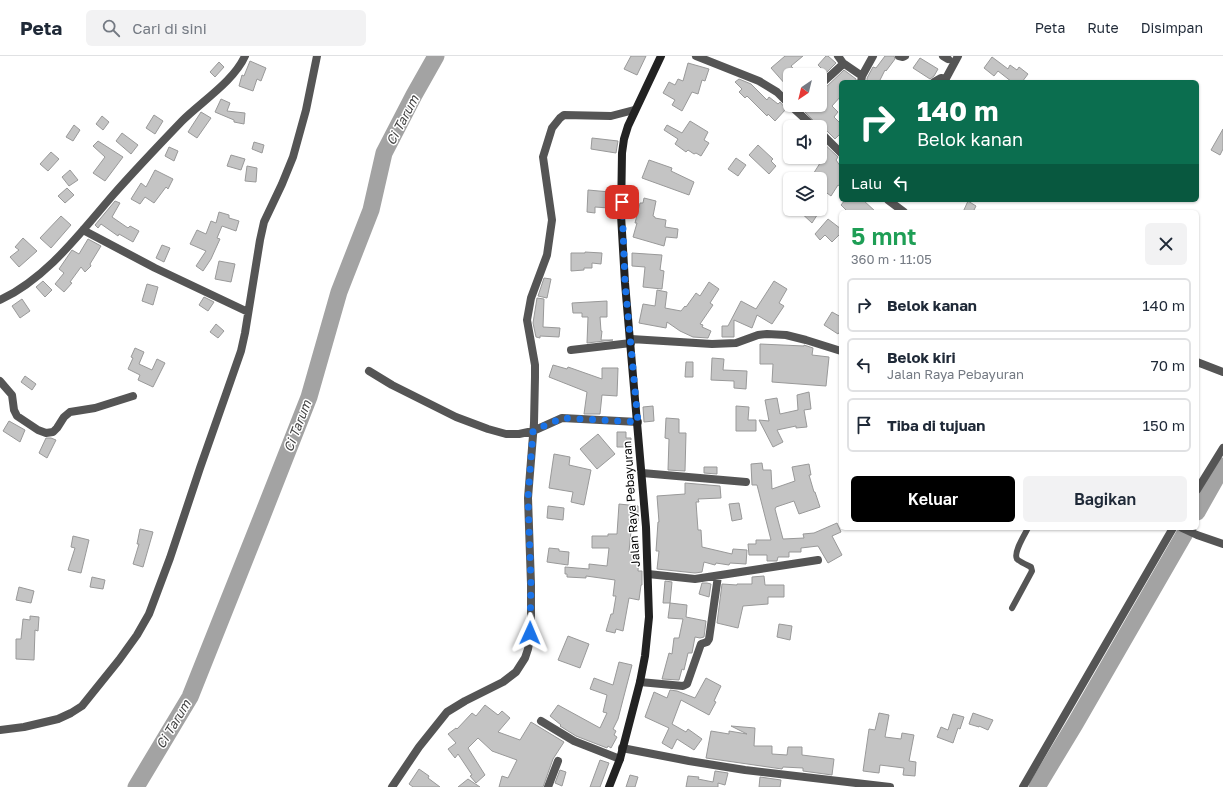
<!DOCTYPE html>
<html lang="id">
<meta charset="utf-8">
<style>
body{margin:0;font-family:"Golos Text",sans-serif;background:#f2f2f3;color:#1f2937;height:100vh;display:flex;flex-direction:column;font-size:15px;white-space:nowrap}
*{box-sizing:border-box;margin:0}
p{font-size:13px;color:#747a83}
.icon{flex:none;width:22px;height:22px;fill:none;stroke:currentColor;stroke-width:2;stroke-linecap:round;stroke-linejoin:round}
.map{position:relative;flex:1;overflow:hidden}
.sheet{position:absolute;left:839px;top:154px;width:360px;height:320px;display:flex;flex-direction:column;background:#fff;border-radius:6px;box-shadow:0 1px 3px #0004}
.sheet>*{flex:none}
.hud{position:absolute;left:839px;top:24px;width:360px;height:122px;border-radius:6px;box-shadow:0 1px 3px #0004;background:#0b6e4f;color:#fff;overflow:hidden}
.needle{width:26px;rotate:215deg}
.fabs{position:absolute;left:783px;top:12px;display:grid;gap:8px}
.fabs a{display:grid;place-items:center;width:44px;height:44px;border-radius:6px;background:#fff;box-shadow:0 1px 3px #0004;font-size:20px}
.pin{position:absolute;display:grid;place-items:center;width:34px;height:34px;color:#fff;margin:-17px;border-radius:8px;box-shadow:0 2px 6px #0006}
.me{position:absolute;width:44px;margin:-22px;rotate:1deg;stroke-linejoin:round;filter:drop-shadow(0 0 3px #0008)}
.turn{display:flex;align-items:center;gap:14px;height:84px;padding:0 12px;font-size:18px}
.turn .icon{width:52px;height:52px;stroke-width:2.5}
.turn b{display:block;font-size:28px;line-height:34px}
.then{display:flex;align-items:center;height:38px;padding:0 12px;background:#0003;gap:8px;font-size:15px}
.round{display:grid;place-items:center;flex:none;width:42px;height:42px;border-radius:6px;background:#f2f2f3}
.overview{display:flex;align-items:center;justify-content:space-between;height:68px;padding:0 12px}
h1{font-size:24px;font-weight:600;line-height:30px;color:#1e9e55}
.primary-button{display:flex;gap:8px;margin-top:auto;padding:8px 12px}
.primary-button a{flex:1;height:46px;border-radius:6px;background:#000;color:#fff;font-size:16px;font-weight:600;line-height:46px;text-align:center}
.primary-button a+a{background:#f2f2f3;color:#1f2937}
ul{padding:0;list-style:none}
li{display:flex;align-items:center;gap:12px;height:54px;margin:0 8px 6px;padding:0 4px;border:2px solid #e0e1e3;border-radius:6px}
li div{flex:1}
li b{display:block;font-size:15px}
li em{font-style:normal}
header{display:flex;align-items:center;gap:24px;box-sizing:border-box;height:56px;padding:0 20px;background:#fff;border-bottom:1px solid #e0e1e3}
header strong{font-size:19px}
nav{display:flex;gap:22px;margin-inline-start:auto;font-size:14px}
.search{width:280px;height:36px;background:#f2f2f3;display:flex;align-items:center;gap:10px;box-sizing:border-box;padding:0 14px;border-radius:6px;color:#747a83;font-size:15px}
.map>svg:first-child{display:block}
</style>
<header>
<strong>Peta</strong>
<div class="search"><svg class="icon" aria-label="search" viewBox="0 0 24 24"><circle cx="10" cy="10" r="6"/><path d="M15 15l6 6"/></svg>Cari di sini</div>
<nav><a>Peta</a><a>Rute</a><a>Disimpan</a></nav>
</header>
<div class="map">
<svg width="1223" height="731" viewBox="0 0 1223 731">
<rect width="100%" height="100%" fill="#fff"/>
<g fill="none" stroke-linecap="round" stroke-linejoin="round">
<!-- river -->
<path stroke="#a3a3a3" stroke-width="17" d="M1197,456L1223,410
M136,731L190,641L261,463L309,341L339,236L371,154L384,97L414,39L436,0
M1037,731L1075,668L1188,472"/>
</g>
<!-- building -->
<path fill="#c4c4c4" stroke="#999" d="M631,0H646L637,19L624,13Z
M785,0H803L791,10L799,19H790V25L786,29L771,12Z
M826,0H828L836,7L826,17L818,9Z
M885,0H894L895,3L886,15L885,14L879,26H867V22L873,11L876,12Z
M992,1L1008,13L1010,9L1017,14L1019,11L1028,18L1022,26H1012L998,15L994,20L984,12Z
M920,2L938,13L934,20L930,23L913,12Z
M250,5L266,12L261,25L257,23L253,35L239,30L242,19L244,20Z
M219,6L224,11L215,21L210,16Z
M688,7L709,13L705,25L702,24L698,38L692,36L682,55L672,49L675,44L663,37L669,26L675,29L678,23L683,25Z
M844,14L856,23V26H841V40L832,50L838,56L834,61L841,68V77L835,83L824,72L819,70L798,49H820V34L824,33Z
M739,23L751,28L767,44L769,41L778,48L780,46L786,53L775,65L768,58L767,60L747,40L745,42L739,36L742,33L735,26Z
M221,43L230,47L227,55L245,57L244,68L234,66V64L215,56Z
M201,56L211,62L197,82L188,76Z
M154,59L163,65L155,78L146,72Z
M102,60L109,66L103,74L96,68Z
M690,65L708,76L704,84L709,87L701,100L696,97L694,98L688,94L686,96L675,88L678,83L664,74L667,69L682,77Z
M74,69L80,74L73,85L66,81Z
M1223,73V93L1220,99L1211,94Z
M122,77L138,89L131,98L116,85Z
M592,82L618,85L616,97L591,93Z
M820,84L838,101L836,104L841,111V131L838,129L831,140L820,132V123H810L822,104L820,102Z
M98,85L123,101L105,125L93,117L105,101L93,90Z
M254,86L264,89L262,97L252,93Z
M758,89L773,103L771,105L776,110L769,118L749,99Z
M169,91L178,95L174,105L165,100Z
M51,96L59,103L48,115L40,108Z
M231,99L245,103L241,114L227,110Z
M736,102L746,109L738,120L728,113Z
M649,104L672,112L671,115L694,126L689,139L642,122Z
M247,110L257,112L256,126L245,125Z
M70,114L78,124L69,130L62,121Z
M155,114L173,123L168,133L166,131L154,147L145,141L140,148L131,143L141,127L146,131Z
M67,132L74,139L65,147L58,140Z
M588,134L610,136L609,152L595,151V157L587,156Z
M644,142L656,145L653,160L655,161V162L666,164L665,171L678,173L677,182L666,181L664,190L633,181L637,167H635L640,147H643Z
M845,144H863L876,156H848L841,149Z
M115,145L120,147L112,161L128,172L130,170L139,175L133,186L119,178L118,180L101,168L98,172L95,169Z
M968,145L976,150L973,156H963Z
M797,153H821L812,167Z
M219,156L229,159V162L239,165L236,175L222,170L217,182L220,183L211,203L203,215L196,210L206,195L190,188L197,174L206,178L211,165L216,167Z
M61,160L71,169L51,192L40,182Z
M828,163L841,173V177L832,186L825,179L820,184L815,178Z
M23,182L37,195L19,211L10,201L19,194L15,191Z
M88,183L101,190L90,208L91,210L85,216L81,211L70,226L72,227L64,236L55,228L64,217L59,213L72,194L79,198Z
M162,189L170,192L164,206L156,202Z
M585,196L602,197L601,208L592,207V212H584V214L571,215V197H585Z
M632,197L662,199L660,214L664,215L662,233L643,231L645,211L632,210Z
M219,205L235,208L231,226L215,223Z
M544,222L551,223L547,242L538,240Z
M43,225L52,234L45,241L36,231Z
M774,225L787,233L779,247L784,250L772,268L757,259L752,272L734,264V281H722V270H728L741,245L756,253Z
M709,226L719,233L710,247L713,249L700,268L703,269L702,271L711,275L708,282L693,281L680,275L667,266L666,272L639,267L643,248L655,250L657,234L667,236L665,252L681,255L685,250L686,251L696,237L700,240Z
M147,228L158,231L153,249L142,245Z
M204,241L214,246L208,255L199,249Z
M537,242L544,243L543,271L560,272L559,281L540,280V282L536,281L533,267Z
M22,243L30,255L20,262L12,250Z
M607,245V261H600L601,275H602L601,284H613L587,287L588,261H582V257H573L572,247Z
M832,256L841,261V274L838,278L824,269Z
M216,268L224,275L218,282L210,276Z
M760,288L804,290V289L813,292L812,299L829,301L826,330L772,326L773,308H760Z
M135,292L144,296L139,308L152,314L157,303L165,307L153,331L138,324L140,319L128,313L133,302L131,301Z
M712,302L724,303L723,314L747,315L746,333L734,332V325L711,324Z
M686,306H693V321H685Z
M553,309L567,313L568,311L602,323V312H618L617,340L602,339L600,358H584L587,336L549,321Z
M25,320L36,328L32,334L21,326Z
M809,336L811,353L804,354L807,371L796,372V370L777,374L783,386L773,391L759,364L769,365L765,344L777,342L780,358L798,354L797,339Z
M653,350L654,365L644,366L643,351Z
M736,350L749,351L748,364H756V375H736Z
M666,362L679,363V377H686L685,415L668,414L669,383L665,382Z
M9,365L25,374L20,386L3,375Z
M617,376H626V382H631V391H617Z
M598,378L615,398L597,413L580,393Z
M46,382H51L56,384L47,402L39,397Z
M554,398L570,401L569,409L591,414L584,449L571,446L573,436L549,432Z
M762,407L763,414H771L772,433L795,425L792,411L809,408L811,419H809L814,436H815L820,451L799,458L794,445L776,451L775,453L783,483L804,482L803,478L814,477L837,467L841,476L832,480L842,499L828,507L818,490L801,492V496H789V501H778L777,505H767V499H749L748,488H756V484H771L757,429H752L751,408Z
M704,411H717V418L704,417Z
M685,427L720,430L721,442L698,443L699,446H696L698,474H701L702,491L732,498L733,493L747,494L746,508L730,507L729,509L716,507L715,509L704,506L702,516L695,517L657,513L659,495H656L658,466H659L657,440L685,438Z
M739,447L742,463L732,465L729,448Z
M619,448L638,450V465L633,464V475H631L629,496L639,497L638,515H642V529H641L639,544L629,542L623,575L616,573L615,577L606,575L611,558H613L616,540H613L615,524L586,520V522L567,521V518H565V511L589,513V508L607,510L609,492H592V480H608V478H617Z
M548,450L564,452L563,464L547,462Z
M140,473L153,476L143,511L133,508L139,488H137Z
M73,480L89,484L81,517L68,514L75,492L71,491Z
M549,492L559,493V495L569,496L568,509L547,506Z
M764,520L765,529H784V541H768V548L743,550L738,572L717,567L722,528L737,529V528H752V521Z
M92,521L105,524L103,533L90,531Z
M665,525L672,526L670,547L687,549L686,561L706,565L704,581L700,582L695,581L692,597H688L684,614L682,613L679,624L662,623L669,597L672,598L674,582H679L683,563L668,562L670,547H663Z
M702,527H707L711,528L709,541L699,538Z
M19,531L34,535L31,547L16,544Z
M30,560L39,561L38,575L35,574L34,604L16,603V583H21L23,563L30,564Z
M779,568L792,570L790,584L777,581Z
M568,580L589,588L580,612L558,604Z
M619,606L632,609L618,663L613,673L616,675L614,679L617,681L611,692L608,690L607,692L576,680L560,670L561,669L550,660L558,649L600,672L607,657L603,656L607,639L590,633L594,622L613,629Z
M706,622L721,630L714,645L716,646L709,659L681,644L672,668L686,676L688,673L702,683L694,694L677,683L672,693L662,687L669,672L645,661L654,636L667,642L670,634L677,635L695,642Z
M485,649L498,659L502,655L510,662L498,676L520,684L531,666L564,686L553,703L543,731H499L502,720L508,722L517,704L492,695L478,682L468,692L485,719L476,727L470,720L472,719L458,698L455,702L448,693L456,687L448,678L456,672L457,673L472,657L476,660Z
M879,657L889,659L885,681L901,683L902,677L914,679L909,705L916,706L915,720L903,719L904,712L880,709L879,717L863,715L869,673L875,674Z
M973,657L993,664L988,674L979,670V671L969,668Z
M953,658L964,661L960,673L958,672L953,687L937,681L941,671L948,674Z
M731,670L755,672L754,690H772V698L787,699L788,691H802V699L834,703L832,719L803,715V712L783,711L782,713L706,702L711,675L729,678V675L747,678Z
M600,704L609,707L600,731H590Z
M419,713L429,720L428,722L440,731H413L409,728Z
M560,714L566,716L562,730L555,727Z
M715,715L728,717L725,729L718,727V731H686L688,720L699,721L698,723L713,726Z
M630,719L638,721L635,731H626Z
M760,721L781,724L780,731H759Z
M468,723L480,731H458Z"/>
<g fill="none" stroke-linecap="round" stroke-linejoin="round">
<!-- lane -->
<path stroke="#555" stroke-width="6" d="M1012,552L1032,515L1031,511C1027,509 1020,506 1017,503C1013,497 1025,478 1028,472"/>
<!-- street -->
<path stroke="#555" stroke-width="8" d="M696,0L759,25L777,36L790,49
M899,0L903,1L905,0
M943,0L948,3
M843,7L862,20L861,26
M862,20L873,0
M934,26L941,22L946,23
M944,26L958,0
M820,29L841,10L843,7L838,0
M790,49L814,71
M820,76L841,97
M888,144L904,156
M83,174L155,212L248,256
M0,244C47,222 80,177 113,139C135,114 158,90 182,65C201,46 234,25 245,0
M631,283L712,288L736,287L758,279L767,278L786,279L806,284L841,295
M571,294L631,287
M1197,306L1223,316
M369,315L392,329L456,361L488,373L506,378H519L533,375L562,362L638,366
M0,325L12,339L14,354L17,360L38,374L46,377L53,376L57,372L64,361L70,356L95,352L133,340
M642,417L746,426
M1197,434L1223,392
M1182,472L1197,479L1223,488
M648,518L695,523L818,504
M640,626L683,630L687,628L701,588L707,586L709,583L718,520
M541,665L574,685L620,703
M0,674L24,671L58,663L71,657L82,650L119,604L137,579L149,558L170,502L200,412L226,338L241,295L245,277L260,184L264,166L282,128L293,101L306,54L317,0
M622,692L689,705L745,714L890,731
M392,731L419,691L447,656L465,645L503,626L516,616L525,602L528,593L531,577V528L528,442L534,367L535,321V309L527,264L531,242L547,199L552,164L543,101L552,72L560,62L564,59L611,60L634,54
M548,731L558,705
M1023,731L1173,472"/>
<!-- secondary -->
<path stroke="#222" stroke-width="8" d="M609,731L620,703L640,626L645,600L649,561L646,471L625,227L621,159L622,97L624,83L628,70L661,0"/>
</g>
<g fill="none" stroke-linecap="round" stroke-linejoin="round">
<!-- route -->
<path stroke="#1a73e8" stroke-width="7" stroke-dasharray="0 12.6" d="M530,577L531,528L528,442L533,375L562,362L638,366L625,227L622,146"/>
</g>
<g text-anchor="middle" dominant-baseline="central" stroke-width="3" stroke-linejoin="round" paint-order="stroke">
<!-- street labels -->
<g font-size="12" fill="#000" stroke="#fff">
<text transform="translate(631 448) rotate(-94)">Jalan Raya Pebayuran</text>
</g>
<!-- water labels -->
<g font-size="13" font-style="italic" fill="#444" stroke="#fff">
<text transform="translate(402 64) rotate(-62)">Ci Tarum</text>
<text transform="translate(297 370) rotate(-69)">Ci Tarum</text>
<text transform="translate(173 668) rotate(-59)">Ci Tarum</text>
</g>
</g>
</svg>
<div class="fabs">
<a><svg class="needle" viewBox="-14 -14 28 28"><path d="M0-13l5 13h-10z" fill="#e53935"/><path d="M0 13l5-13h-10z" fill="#747a83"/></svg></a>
<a><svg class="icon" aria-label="sound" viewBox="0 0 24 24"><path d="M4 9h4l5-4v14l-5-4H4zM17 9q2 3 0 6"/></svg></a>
<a><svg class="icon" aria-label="layers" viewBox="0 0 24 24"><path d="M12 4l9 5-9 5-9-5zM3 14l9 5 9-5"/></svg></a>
</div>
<div class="pin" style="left:622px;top:146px;background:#d93025"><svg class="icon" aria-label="arrive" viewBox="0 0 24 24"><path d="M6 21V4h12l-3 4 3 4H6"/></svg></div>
<svg class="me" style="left:530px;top:577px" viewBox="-20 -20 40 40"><path d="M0-17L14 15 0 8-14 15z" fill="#1a73e8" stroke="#fff" stroke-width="4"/></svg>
<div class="hud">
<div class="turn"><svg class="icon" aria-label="right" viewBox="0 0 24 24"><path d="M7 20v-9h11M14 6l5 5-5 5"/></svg><div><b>140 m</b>Belok kanan</div></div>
<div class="then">Lalu<svg class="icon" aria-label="left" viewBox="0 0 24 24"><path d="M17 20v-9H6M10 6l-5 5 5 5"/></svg></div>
</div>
<section class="sheet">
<div class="overview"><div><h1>5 mnt</h1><p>360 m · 11:05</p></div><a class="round"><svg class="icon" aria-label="close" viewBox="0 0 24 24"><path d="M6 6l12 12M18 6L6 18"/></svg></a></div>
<ul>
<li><svg class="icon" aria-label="right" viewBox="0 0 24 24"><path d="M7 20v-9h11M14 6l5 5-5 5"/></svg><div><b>Belok kanan</b></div><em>140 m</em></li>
<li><svg class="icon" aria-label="left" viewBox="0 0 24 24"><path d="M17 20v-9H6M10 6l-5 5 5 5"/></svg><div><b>Belok kiri</b><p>Jalan Raya Pebayuran</p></div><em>70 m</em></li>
<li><svg class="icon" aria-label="arrive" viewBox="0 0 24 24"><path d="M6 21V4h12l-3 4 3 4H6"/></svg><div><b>Tiba di tujuan</b></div><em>150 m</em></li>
</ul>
<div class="primary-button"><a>Keluar</a><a>Bagikan</a></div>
</section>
</div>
